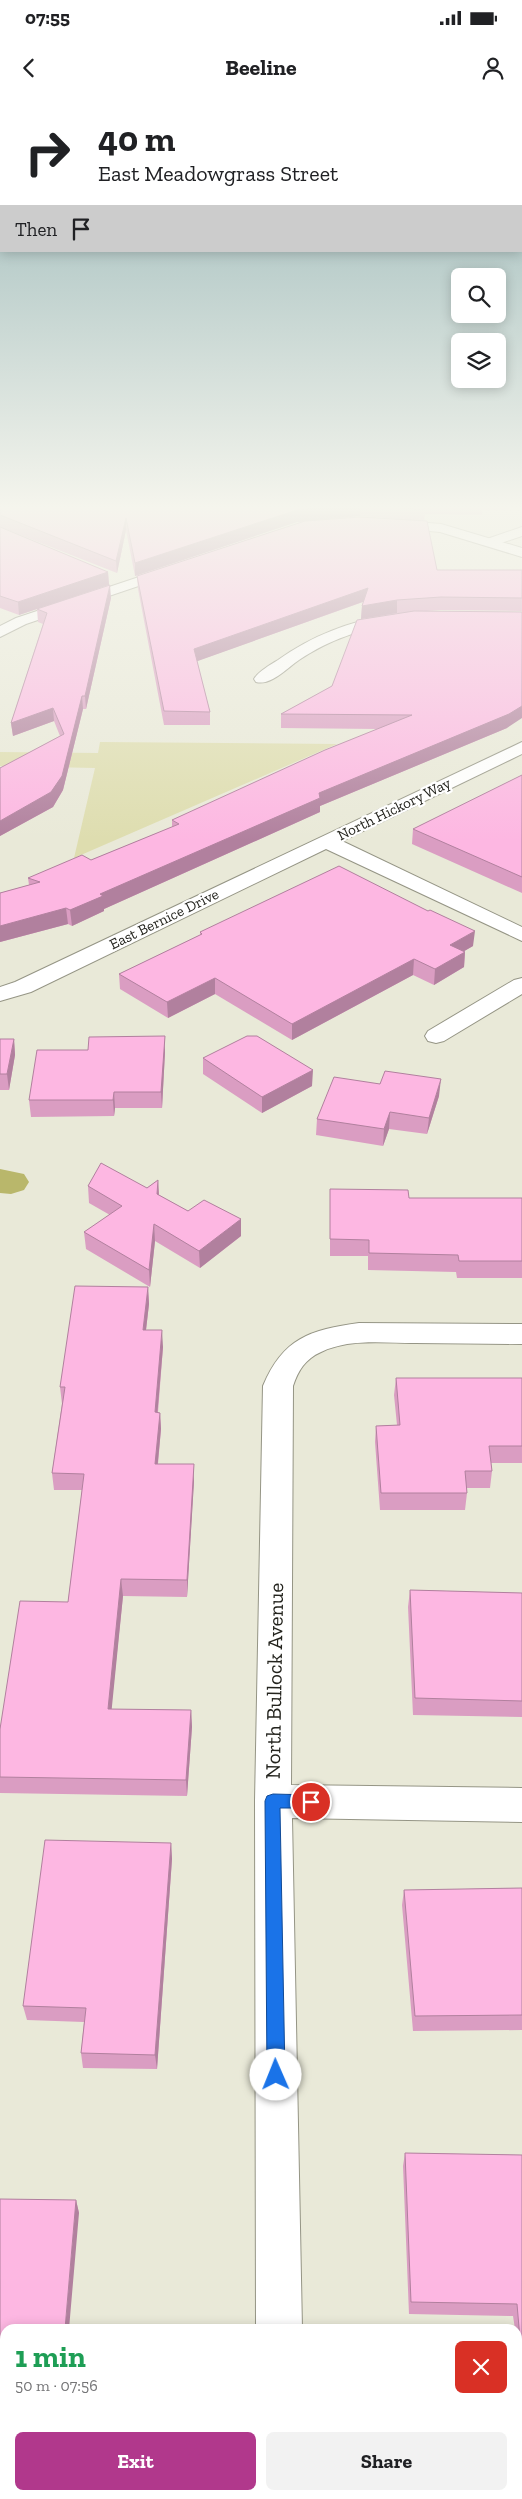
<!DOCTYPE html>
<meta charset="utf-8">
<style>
body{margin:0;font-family:"Zilla Slab",serif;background:#f2f2f2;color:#202124;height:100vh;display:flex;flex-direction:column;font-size:19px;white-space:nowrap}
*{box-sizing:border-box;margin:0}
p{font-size:16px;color:#757577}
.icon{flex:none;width:28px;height:28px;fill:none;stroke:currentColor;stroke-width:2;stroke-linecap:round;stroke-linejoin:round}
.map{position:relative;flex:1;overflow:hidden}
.drawer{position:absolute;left:0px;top:2224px;width:522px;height:176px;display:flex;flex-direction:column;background:#fff;border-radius:15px 15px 0 0;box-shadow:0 2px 12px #0003}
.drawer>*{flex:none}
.guide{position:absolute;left:0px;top:0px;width:522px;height:152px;box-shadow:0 2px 12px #0003;background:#fff;color:#202124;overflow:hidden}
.buttons{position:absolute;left:451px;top:168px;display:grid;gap:10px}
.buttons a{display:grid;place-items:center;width:55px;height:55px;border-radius:8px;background:#fff;box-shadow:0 2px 12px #0003;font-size:25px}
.pin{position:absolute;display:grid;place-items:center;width:42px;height:42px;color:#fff;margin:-21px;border:2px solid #fff;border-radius:50%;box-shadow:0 1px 5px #0007}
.me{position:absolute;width:55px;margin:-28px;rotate:359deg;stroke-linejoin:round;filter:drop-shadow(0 0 4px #0008)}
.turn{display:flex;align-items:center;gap:18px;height:105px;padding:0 15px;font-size:22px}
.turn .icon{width:65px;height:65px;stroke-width:2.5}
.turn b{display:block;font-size:35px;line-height:42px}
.then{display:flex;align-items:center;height:48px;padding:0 15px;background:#0003;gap:10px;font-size:19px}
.round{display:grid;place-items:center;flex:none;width:52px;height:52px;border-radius:8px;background:#f2f2f2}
.overview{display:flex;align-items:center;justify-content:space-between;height:85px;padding:0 15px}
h1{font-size:30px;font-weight:700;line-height:38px;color:#1e9e55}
.primary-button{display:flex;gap:10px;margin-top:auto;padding:10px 15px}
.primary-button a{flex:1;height:58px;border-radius:8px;background:#b1388c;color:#fff;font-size:20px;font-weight:700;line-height:58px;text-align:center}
.primary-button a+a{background:#f2f2f2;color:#202124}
.status{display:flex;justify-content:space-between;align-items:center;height:35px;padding:0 25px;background:#fff;direction:ltr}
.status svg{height:14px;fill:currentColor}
header{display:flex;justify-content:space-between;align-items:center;height:65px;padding:0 15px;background:#fff;font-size:22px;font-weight:700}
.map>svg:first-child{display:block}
</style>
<div class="status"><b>07:55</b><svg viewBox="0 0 49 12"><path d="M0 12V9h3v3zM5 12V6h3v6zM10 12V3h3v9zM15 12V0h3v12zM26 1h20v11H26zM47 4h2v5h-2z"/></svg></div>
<header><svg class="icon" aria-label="back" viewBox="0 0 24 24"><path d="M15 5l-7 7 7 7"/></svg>Beeline<svg class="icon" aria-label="person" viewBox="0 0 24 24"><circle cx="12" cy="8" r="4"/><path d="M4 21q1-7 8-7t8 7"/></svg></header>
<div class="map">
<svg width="522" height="2399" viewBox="0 0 522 2399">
<rect width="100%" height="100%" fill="#e9e9d8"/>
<!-- green -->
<path fill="#deddaf" d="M100,642L337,644L74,758L95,668L0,666V652L98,653Z"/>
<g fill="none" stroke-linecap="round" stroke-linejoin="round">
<!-- canal -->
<path fill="#b9b76b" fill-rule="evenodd" d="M0,1069L24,1074L29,1082L24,1090L11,1094L0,1093Z"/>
<!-- street casing -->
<g stroke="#959585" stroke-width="2">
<path id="street" d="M391,420L441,424L522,448V457L440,432L386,427L384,424Z
M172,466L177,467L179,470L177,473L26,524L0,537V526L16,518Z
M391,514L396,516L399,519L396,522C359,531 332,538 299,560C287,568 271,586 256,582L254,579C259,571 270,565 278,560C313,535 349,522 391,514Z
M522,642V654L342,741L522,827V841L326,749L31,892L0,901V887L15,882Z
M522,878V894L444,941L436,943L428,941L425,936L428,931L514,880Z
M359,1223L522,1224V1244C486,1244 451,1243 415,1243C385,1243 349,1238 321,1252C305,1259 298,1271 293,1286L291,1685L522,1688V1722L292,1718L302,2229H256L255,1701L263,1286C283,1238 310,1230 359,1223Z
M314,2395H366L367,2399H315Z"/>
</g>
<!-- secondary casing -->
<g stroke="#959585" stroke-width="2">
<path id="secondary" d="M522,427V436L492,446L485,442L487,439Z"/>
</g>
<!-- street -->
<use href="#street" fill="#fff" fill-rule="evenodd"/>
<!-- secondary -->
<use href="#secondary" fill="#fff" fill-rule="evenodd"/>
</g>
<!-- wall -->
<path fill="#da9dc2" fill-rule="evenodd" d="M0,405H509L508,410H482V415L425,414L424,421L437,470H522V511L440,510L427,511L507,628L320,706V712L104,809V811L72,826L68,824L0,842V793L29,785L28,778L91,760L172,727V720L378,629L281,628V614L332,586L402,513L361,519L362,506L363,502L197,561L210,612V625H164L138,489L137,476L302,422H297L135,476L126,430L117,473L0,427ZM360,416L398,419H328Z
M0,427L108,472L109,485L19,515L0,508Z
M111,498L86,609H83L63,690L53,707L0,736V668L60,636L54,621L13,636L11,623L43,524L38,522L37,509Z
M522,675V793L412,744L413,729Z
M200,832L473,846L464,851L465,852L464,867L434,885L413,875L292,940L215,894L168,918L120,889L119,874L200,835Z
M0,939H14L15,955L9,990H0Z
M165,952L162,1008H115L114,1016L31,1017L29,1000Z
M203,958L312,986L262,1013L203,974Z
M380,984L439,996L427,1034L389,1029L383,1046L316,1035L317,1019Z
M158,1080L159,1095L188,1111L241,1119V1136L200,1168L155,1141L150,1187L86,1149L84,1132L110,1115L89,1103L88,1086L147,1088Z
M330,1089L409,1098H522V1178H457L456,1172L368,1170V1156H330Z
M148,1187L149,1204L146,1230L163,1247L158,1312L160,1313L161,1329L158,1364L194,1381L187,1497L123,1496L111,1609L191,1610L192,1627L187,1696L0,1693V1629L68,1502L82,1390H54L52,1373L62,1304L60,1287Z
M396,1278H522V1363H491L492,1371L490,1388H467V1393L465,1410H380L375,1342L376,1326L397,1325L394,1295Z
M410,1490L522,1493V1617L413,1615L408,1507Z
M171,1743L172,1759L157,1969L83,1968L81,1953L84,1922L27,1920L23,1906Z
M522,1788V1930L413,1931L402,1805L404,1790Z
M405,2053L522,2055V2251H518V2229H515L513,2216L409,2214L403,2066Z
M0,2099L76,2100L79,2113L5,2229V2377H0Z"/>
<!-- shaded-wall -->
<path fill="#b1809e" d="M348,405H360V416L297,422L135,476V463L297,410Z
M126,418V430L117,473L116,461Z
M108,472L109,485L19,515L18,502Z
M110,485L111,498L86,609L85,596Z
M368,488V500L195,562L194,549Z
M397,500V513L361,519L362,506Z
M82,596L83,609L63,690L53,707L0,736V721L51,692Z
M522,606V618L507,628L320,706V712L104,809V811L72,826L70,810L100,794L319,693Z
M53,608L54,621L13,636L11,623Z
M66,808L68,824L0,842V826Z
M475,831L473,846L449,860L450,845Z
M465,852L464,867L434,885L435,869Z
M414,859L413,875L292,940V924Z
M215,878V894L168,918L167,902Z
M165,936V952L162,1008L161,992Z
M14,939L15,955L9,990L7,974Z
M313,970L312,986L262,1013V997Z
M441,979L439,996L427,1034L429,1018Z
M114,992L115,1008L114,1016L113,1000Z
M390,1012L389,1029L383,1046L384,1029Z
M158,1080L159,1097L157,1094Z
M241,1119V1136L200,1168L199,1151Z
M154,1124L155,1141L150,1187L149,1170Z
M148,1187L149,1204L144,1247L143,1230Z
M162,1230L163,1247L156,1329L155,1312Z
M160,1313L161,1329L156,1381L155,1364Z
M194,1364V1381L187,1497V1480Z
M121,1479L123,1496L110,1626L108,1609Z
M191,1610L192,1627L187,1696L186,1680Z
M171,1743L172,1759L157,1969L155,1955Z
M76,2100L79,2113L69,2229H65Z"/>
<!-- building -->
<path fill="#fdb7e2" stroke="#b1809e" d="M0,405H348L297,410L135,463L126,418L116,461L0,415Z
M374,405H424L425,410Z
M360,417L427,421L437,470H522V498L441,497L397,500L362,506L368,488L194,549L210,612L164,611L137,476L305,421Z
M0,427L108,472L18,502L0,496Z
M110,485L85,596H82L62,676L51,692L0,721V668L64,634L53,608L11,623L47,513L37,509Z
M414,511L522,512V606L509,614L319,693L320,698L100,794L103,796L70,810L66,808L0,826V793L40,782L28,778L82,755L91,760L179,724L172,720L325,650L412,615L281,614L332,586L357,520Z
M522,675V777L413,729Z
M339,766L428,811L430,810L475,831L450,845L465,852L435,869L414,859L292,924L215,878L167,902L119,874L202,834L200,832Z
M165,936L161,992H114L113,1000H29L37,950H88L89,937Z
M247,936H257L313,970L262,997L203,958Z
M0,939H14L7,974H0Z
M385,971L441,979L429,1018L390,1012L384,1029L317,1019L334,977L380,984Z
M101,1063L147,1088L158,1080L157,1094L188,1111L204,1100L241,1119L199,1151L154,1124L149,1170L84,1132L122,1106L88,1086Z
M330,1089L408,1090L409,1098H522V1161H459L458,1155L369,1153V1140L330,1139Z
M75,1186L148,1187L143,1230H162L155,1312L160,1313L155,1364H194L187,1480L121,1479L108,1609L191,1610L186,1680L0,1677V1629L20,1501L68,1502L84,1374L52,1373L65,1287H60Z
M396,1278H522V1346H489L492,1371H465L467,1393H381L376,1326L400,1325Z
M410,1490L522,1493V1601L415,1598Z
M45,1740L171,1743L155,1955L81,1953L86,1908L23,1906Z
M522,1788V1915L415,1916L404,1790Z
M405,2053L522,2055V2239H520L517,2204L411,2202Z
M0,2099L76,2100L65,2229H5V2367H0Z"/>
<!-- sky -->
<linearGradient id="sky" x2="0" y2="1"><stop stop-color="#95b5b6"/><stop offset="0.55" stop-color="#f5f5ed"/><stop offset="1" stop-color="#f5f5ed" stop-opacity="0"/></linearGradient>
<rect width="522" height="741" fill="url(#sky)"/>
<!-- route -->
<path fill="#1a73e8" stroke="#114b97" d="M273,1694L311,1695L316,1697L319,1702L316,1706L311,1708H280L285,1975L282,1981L276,1983L270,1981L267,1975L265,1701L267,1696Z"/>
<g text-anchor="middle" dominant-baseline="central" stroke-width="4.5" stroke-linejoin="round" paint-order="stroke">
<!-- far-street labels -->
<g font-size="15" fill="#23231d" stroke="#fff">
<text transform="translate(394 709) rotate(-26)">North Hickory Way</text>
<text transform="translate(164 819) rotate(-26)">East Bernice Drive</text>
</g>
<!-- near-street labels -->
<g font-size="21" fill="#23231d" stroke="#fff">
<text transform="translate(274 1581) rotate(-89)">North Bullock Avenue</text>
</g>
</g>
</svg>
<div class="buttons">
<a><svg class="icon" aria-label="search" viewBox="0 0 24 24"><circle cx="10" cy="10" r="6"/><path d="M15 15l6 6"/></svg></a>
<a><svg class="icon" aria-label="layers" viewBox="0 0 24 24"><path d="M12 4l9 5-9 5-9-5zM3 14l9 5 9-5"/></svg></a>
</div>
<div class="pin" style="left:311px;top:1702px;background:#d93025"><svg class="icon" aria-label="arrive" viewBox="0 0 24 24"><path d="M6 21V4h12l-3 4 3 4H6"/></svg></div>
<svg class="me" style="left:276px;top:1975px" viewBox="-20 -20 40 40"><circle r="19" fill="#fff"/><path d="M0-13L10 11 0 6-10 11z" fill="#1a73e8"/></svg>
<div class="guide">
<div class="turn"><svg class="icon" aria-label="right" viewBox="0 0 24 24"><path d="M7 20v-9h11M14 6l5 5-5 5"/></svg><div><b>40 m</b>East Meadowgrass Street</div></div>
<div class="then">Then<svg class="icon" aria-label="arrive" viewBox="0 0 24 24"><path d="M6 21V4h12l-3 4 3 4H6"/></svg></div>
</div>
<section class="drawer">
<div class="overview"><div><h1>1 min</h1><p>50 m · 07:56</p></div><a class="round" style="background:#d93025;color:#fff"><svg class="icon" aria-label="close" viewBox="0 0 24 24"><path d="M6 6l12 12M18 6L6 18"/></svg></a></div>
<div class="primary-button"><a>Exit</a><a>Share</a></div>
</section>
</div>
